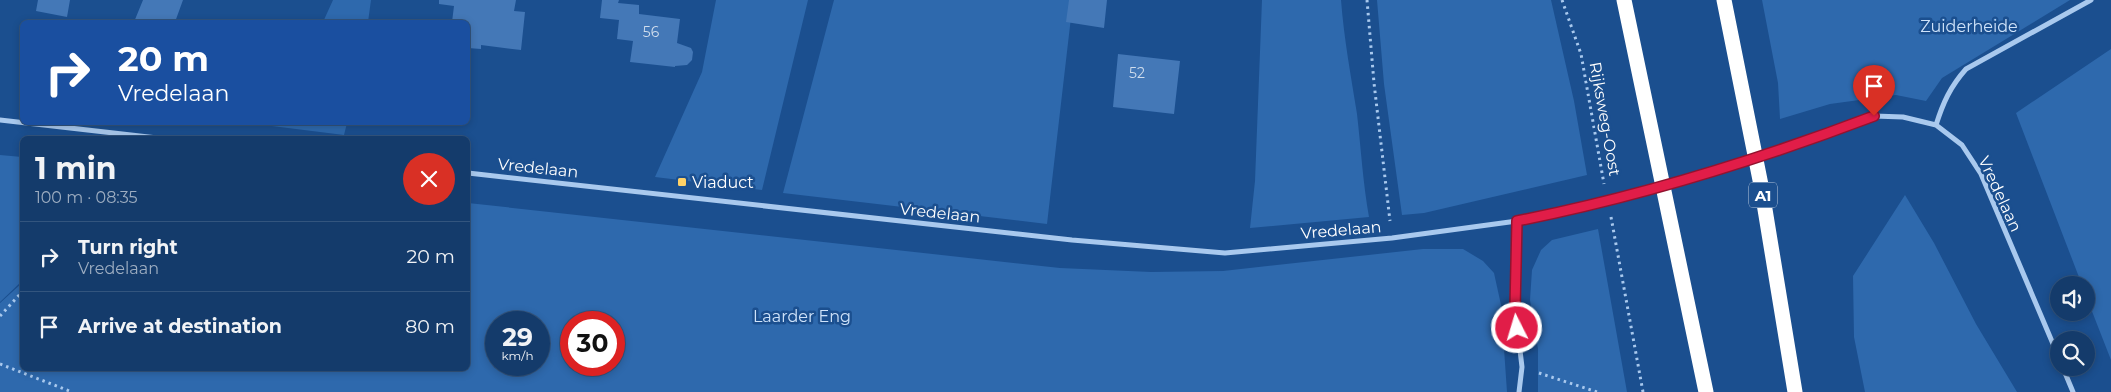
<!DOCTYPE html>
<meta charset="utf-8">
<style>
body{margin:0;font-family:Montserrat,sans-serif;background:#1d4271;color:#f1f3f6;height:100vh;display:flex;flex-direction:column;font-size:19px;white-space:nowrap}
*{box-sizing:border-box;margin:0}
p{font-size:16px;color:#9dadc1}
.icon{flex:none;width:28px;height:28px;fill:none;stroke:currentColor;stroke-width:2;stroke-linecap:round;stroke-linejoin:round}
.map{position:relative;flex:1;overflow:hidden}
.side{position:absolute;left:20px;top:136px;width:450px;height:235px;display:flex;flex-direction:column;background:#143b6b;border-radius:8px;box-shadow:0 2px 8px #0003,0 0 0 1px #33557e}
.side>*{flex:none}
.guide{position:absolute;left:20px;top:20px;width:450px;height:105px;border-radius:8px;box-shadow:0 2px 8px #0003,0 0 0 1px #33557e;background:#1a4fa0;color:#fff;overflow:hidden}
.tools{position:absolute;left:2050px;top:276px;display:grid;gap:10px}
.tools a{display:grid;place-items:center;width:45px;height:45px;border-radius:50%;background:#143b6b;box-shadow:0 2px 8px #0003,0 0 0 1px #33557e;font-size:25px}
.speed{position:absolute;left:485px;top:311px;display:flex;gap:10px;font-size:25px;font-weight:700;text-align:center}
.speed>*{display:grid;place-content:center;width:65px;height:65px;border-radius:50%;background:#143b6b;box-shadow:0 2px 8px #0003,0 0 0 1px #33557e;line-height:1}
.speed small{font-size:12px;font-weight:400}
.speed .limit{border:8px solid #d22;background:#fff;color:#111}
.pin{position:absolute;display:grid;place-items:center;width:42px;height:42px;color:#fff;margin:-51px -21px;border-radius:50% 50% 50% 0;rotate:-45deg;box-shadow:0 0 5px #0007}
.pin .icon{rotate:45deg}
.me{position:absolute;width:55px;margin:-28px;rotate:355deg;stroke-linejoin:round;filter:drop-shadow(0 0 4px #0008)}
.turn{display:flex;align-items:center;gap:18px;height:105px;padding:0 15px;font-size:22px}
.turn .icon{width:65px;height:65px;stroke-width:2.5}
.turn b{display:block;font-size:35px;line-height:42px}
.round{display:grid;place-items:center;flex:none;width:52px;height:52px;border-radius:26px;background:#1d4271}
.headline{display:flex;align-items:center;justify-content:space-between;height:85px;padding:0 15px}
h1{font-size:30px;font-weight:700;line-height:38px}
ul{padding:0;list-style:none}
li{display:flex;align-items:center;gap:15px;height:70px;padding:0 15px;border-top:1px solid #33557e}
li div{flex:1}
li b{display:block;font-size:19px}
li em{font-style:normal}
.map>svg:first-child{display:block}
</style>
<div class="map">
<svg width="2111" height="392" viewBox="0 0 2111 392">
<rect width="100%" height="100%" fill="#1b4f8f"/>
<!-- green -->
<path fill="#2e69ad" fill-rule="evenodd" d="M333,0H371L368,22H323Z
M716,0H808L762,190L655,177L702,72Z
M834,0H1073L1047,224L783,193Z
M1262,0H1341C1344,39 1351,76 1357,114C1361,149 1363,183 1369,217L1250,228L1255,181Z
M1377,0H1551L1574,101L1587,175L1424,213L1402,215L1384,84Z
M1762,0H2070L1942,78L1926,101L1896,95L1830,104L1780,119L1778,83Z
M2111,49V360L2086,296V285H2082L2016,113Z
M247,123L347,122V123L344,135Z
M0,155L22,157V281L0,302Z
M1905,195L1934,243L1976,324L2017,392H1865L1854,337L1853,276Z
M468,203L1060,268L1151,272L1223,271L1423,249H1463L1483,261L1494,273L1501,305L1507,392H0V303L22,283V369H468ZM496,322H539V365H496ZM571,322H614V365H571Z
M1598,229L1627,392H1538V349L1530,300L1532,270L1541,250L1552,240Z"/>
<!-- building -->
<path fill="#4478b7" d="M38,0H70L67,17L36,11Z
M143,0H183L175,22H134Z
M439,0H516L514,11L525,12L521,50L481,45V49L468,48V22H452L454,6L439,4Z
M602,0H619L618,3L639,5V14L680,19L677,43L691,48L693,52L692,60L687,65L675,66V67L630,62L633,41L617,39L619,20L600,18Z
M1069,0H1107L1104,28L1066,22Z
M1118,54L1180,61L1174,114L1113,107Z"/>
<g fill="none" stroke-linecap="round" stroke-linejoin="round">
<!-- path -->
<path stroke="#a9c9ee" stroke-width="3" stroke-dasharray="2.5 4" stroke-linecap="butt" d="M1367,0L1374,83L1390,221
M1562,0L1581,54L1604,184
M1611,217L1643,392
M0,316L22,292
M0,364L72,392
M1539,373L1597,392"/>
<!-- street -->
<path stroke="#a9c9ee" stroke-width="5" d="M0,120L166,139
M1936,125C1943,103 1950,87 1966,69L2091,0
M1848,126L1874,116L1903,117L1936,125L1962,145L1981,174L2059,358
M468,173L1072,240L1225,253L1392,238L1517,221L1580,209
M1517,221L1515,309L1522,367L1519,392
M2063,368L2073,392"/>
<!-- highway -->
<path stroke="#fff" stroke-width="15" d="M1624,0L1706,392
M1724,0L1761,185L1795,392"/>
<!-- street-bridge -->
<path stroke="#a9c9ee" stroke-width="5" d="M1580,209L1714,171L1848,126"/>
</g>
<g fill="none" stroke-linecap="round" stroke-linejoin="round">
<!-- route casing -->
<g stroke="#92132f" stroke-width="12">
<path id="route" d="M1517,328L1515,309L1517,221C1638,197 1758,160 1874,116"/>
</g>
<!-- route -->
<use href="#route" stroke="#e11d48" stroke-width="9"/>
</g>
<!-- markers -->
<rect fill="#ffd166" stroke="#1b4f8f" stroke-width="2" x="677" y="177" width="10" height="10" rx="2.5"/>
<g text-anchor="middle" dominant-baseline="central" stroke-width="5" stroke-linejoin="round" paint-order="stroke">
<!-- number labels -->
<g font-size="14" fill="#d0dded">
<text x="651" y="32">56</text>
<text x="1137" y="73">52</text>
</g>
<!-- shield labels -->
<rect fill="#1b4f8f" stroke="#bbcadd" stroke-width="1" x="1749" y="182.5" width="28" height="25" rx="4"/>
<g font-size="15" font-weight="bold" fill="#fff">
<text x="1763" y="195">A1</text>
</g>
<!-- park labels -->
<g font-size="16" fill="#cfe3fa" stroke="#1b4f8f">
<text x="1969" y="26">Zuiderheide</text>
<text x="802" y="316">Laarder Eng</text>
</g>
<!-- street labels -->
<g font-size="16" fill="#fff" stroke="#1b4f8f">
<text transform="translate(1605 119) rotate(80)">Rijksweg-Oost</text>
<text transform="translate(538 168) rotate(6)">Vredelaan</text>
<text transform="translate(2000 194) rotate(65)">Vredelaan</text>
<text transform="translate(940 213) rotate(6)">Vredelaan</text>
<text transform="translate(1341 230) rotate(-5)">Vredelaan</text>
</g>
<!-- poi labels -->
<g font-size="16" fill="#fff" stroke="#1b4f8f" text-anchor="start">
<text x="692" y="182">Viaduct</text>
</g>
</g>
</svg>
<div class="tools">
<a><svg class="icon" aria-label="sound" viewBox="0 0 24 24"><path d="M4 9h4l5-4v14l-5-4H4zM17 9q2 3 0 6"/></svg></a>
<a><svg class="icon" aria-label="search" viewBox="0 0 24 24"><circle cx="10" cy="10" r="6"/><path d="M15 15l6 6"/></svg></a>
</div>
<div class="speed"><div>29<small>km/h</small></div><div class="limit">30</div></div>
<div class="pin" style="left:1874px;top:116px;background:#d93025"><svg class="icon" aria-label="arrive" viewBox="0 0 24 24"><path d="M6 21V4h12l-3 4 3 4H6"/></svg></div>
<svg class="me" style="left:1517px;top:328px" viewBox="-20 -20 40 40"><circle r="17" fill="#e11d48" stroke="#fff" stroke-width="3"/><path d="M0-11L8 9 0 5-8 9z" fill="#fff"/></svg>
<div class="guide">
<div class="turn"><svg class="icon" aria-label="right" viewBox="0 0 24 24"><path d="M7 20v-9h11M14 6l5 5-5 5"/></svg><div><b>20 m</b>Vredelaan</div></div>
</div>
<section class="side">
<div class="headline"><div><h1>1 min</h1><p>100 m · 08:35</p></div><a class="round" style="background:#d93025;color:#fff"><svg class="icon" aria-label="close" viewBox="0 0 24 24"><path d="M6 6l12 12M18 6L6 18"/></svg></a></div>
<ul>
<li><svg class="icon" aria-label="right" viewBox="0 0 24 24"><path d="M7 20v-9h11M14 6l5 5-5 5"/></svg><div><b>Turn right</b><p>Vredelaan</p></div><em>20 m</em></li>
<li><svg class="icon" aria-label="arrive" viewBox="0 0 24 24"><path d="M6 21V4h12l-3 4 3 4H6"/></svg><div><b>Arrive at destination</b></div><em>80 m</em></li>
</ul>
</section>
</div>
